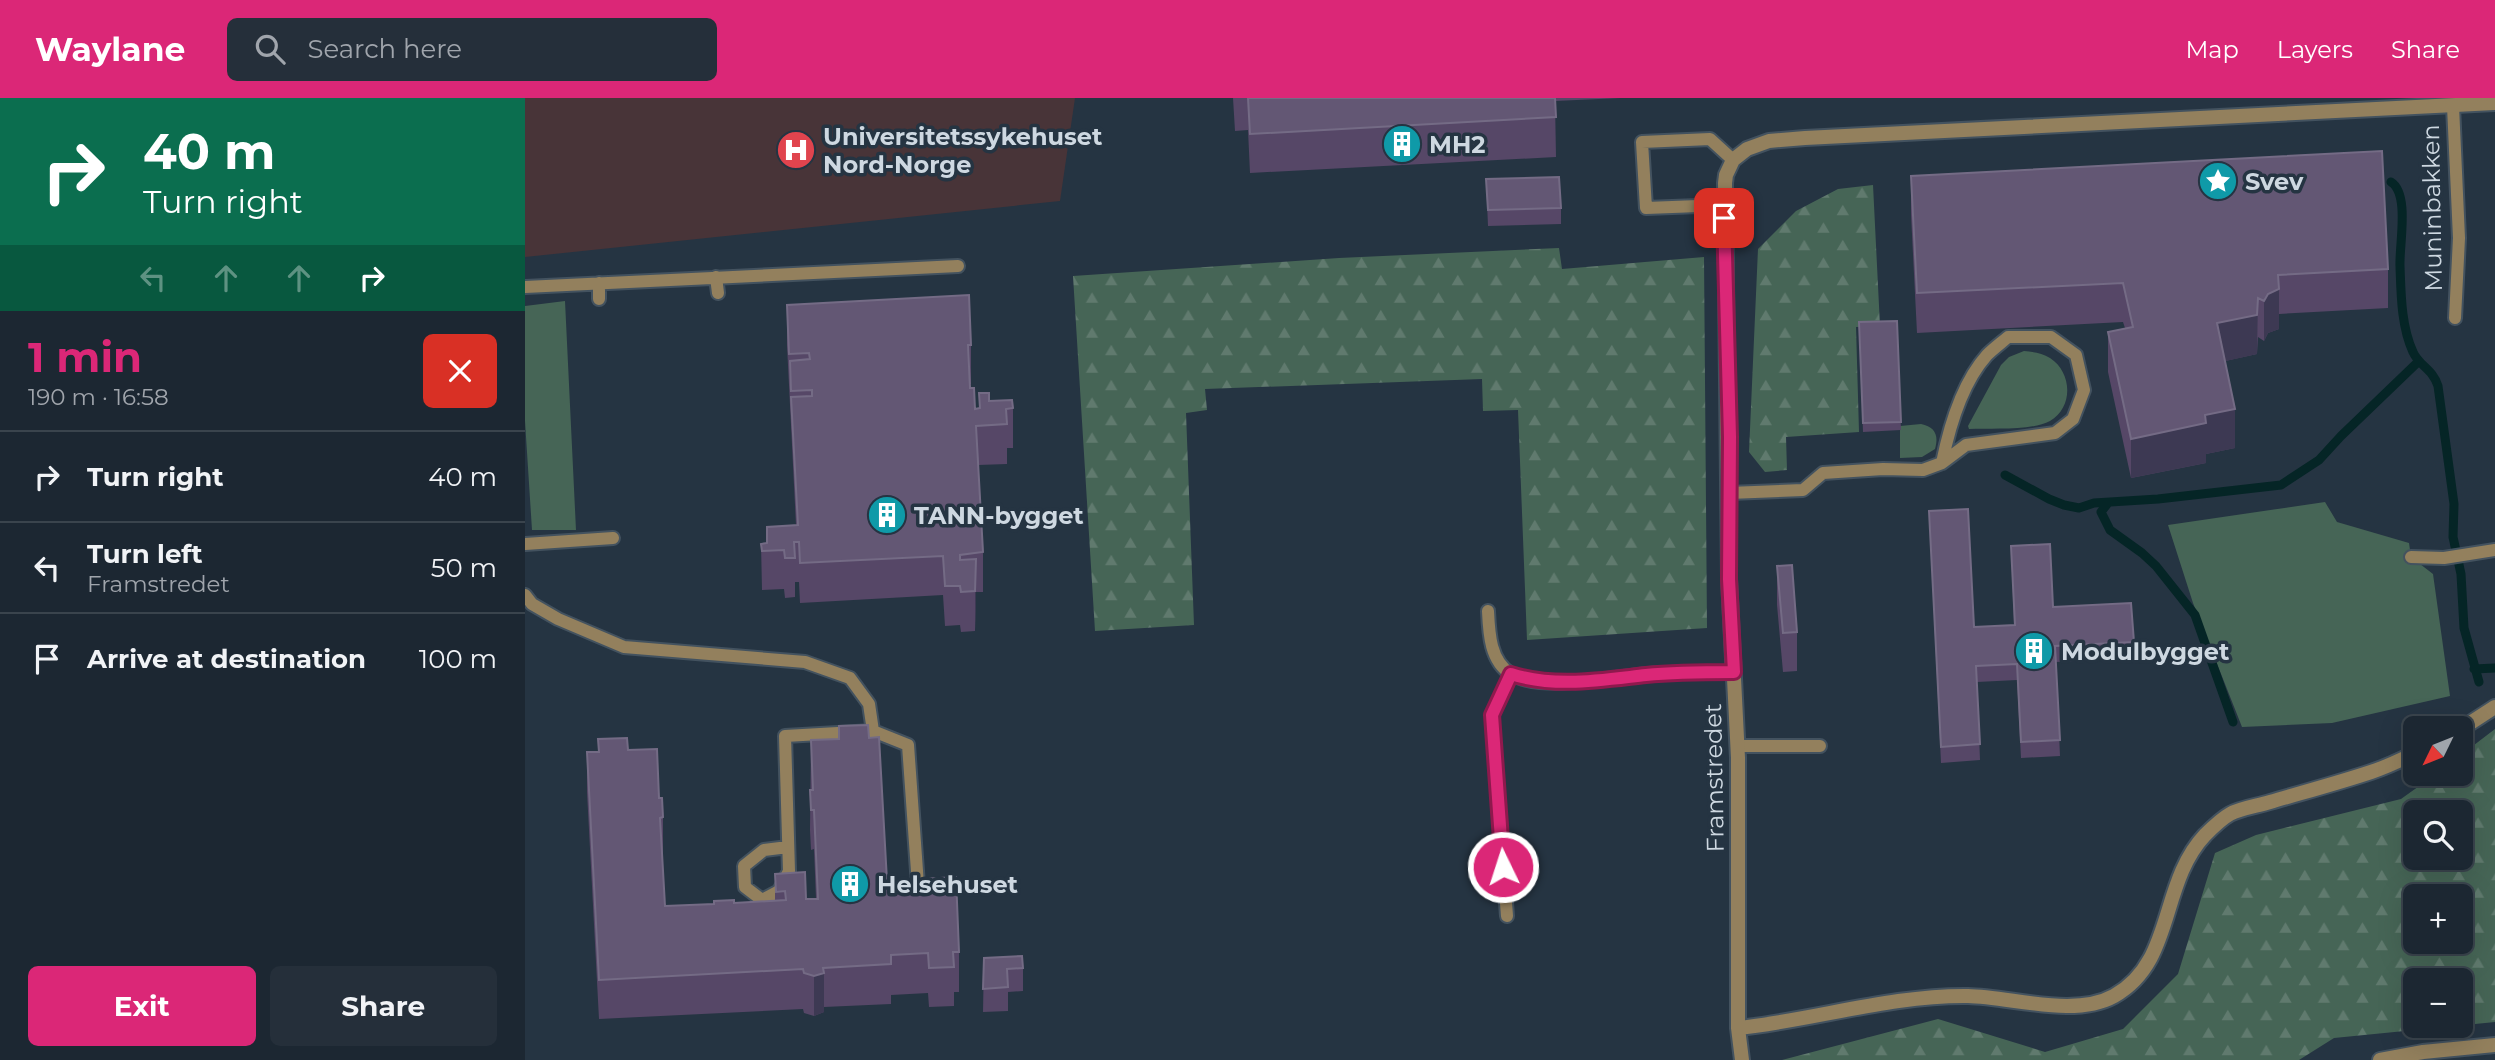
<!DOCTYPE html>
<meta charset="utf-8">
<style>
body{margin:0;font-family:Montserrat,sans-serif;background:#252f3a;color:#f1f3f6;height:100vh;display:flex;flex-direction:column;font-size:26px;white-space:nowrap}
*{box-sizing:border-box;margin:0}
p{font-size:23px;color:#a0a5ac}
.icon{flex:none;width:38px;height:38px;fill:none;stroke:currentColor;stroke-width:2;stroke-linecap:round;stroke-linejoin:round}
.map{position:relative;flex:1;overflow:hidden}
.sheet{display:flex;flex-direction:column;background:#1c2732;width:525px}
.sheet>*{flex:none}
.top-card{background:#0b6e4f;color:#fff;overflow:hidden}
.needle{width:46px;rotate:227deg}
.tools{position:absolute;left:1878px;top:618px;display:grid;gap:14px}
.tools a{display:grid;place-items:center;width:70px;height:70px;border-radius:10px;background:#1c2732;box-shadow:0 7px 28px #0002,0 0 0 2px #3a444d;font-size:35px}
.pin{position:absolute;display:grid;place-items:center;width:60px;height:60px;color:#fff;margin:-30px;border-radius:14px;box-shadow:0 4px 10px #0006}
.me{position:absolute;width:77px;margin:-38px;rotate:356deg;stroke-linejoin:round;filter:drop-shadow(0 0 5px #0008)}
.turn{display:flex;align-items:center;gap:24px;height:147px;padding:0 28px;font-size:32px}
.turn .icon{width:91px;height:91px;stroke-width:2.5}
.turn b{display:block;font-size:49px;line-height:60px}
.lanes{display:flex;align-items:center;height:66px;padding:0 28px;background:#0003;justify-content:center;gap:35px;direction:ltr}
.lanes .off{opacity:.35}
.round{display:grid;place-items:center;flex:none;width:74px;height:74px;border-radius:10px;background:#252f3a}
.headline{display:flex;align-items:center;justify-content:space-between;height:119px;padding:0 28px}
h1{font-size:42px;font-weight:700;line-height:52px;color:#db2777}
.button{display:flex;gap:14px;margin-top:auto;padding:14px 28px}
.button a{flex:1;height:80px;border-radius:10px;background:#db2777;color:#fff;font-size:28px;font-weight:700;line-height:80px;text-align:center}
.button a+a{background:#252f3a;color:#f1f3f6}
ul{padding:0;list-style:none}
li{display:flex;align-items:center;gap:21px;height:91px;padding:0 28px;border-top:2px solid #3a444d}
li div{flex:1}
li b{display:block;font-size:26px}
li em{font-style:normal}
header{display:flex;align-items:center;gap:42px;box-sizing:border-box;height:98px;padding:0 35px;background:#db2777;color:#fff}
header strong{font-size:33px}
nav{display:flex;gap:38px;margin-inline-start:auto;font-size:24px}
.search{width:490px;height:63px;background:#252f3a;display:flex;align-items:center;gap:18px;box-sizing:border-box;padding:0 24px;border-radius:10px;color:#a0a5ac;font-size:26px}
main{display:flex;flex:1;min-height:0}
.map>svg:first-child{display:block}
</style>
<header>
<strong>Waylane</strong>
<div class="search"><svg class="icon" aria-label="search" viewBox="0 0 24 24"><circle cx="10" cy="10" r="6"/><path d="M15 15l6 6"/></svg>Search here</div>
<nav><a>Map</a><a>Layers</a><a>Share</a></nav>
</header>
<main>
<section class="sheet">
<div class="top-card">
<div class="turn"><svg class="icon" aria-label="right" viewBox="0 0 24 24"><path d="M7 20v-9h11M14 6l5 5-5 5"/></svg><div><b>40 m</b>Turn right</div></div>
<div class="lanes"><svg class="icon off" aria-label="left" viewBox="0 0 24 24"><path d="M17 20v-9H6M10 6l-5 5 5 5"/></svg><svg class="icon off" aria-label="ahead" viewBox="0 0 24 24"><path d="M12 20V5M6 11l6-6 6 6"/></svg><svg class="icon off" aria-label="ahead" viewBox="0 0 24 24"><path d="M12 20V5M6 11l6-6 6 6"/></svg><svg class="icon" aria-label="right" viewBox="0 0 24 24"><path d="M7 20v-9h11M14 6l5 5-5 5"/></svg></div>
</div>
<div class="headline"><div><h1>1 min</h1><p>190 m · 16:58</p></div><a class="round" style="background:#d93025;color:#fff"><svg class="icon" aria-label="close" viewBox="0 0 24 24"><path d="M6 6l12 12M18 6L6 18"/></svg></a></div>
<ul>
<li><svg class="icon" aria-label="right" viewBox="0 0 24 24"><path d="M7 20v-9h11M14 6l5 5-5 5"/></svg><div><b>Turn right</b></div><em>40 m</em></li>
<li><svg class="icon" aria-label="left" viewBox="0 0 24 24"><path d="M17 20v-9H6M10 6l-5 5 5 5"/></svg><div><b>Turn left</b><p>Framstredet</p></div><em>50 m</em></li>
<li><svg class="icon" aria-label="arrive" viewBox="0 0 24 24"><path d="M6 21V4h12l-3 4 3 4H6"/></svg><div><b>Arrive at destination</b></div><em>100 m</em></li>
</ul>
<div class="button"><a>Exit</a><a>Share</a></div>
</section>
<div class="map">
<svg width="1970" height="962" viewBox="0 0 1970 962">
<defs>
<pattern id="forest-firs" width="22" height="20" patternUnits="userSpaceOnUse" patternTransform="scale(1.75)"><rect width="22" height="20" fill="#466556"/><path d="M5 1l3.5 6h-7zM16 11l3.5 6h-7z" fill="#607a6e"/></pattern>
</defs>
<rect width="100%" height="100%" fill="#253442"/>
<!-- medical -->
<path fill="#483438" d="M0,0H550L535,103L0,159Z"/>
<!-- grass -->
<path fill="#466556" d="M40,203L51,432H7L0,323V208Z
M1499,253C1508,254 1517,255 1525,260C1547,274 1549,309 1525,323C1506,333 1466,330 1444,331L1443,328L1476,267L1484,259Z
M1396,326C1410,329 1414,337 1410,351L1397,359L1375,360V328Z
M1800,404L1812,424L1884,445L1886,459L1908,476L1925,598L1807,625L1717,629L1668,505L1643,427Z"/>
<!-- forest -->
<path fill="url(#forest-firs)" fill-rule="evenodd" d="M1348,87L1355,228L1331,229L1334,334L1261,339L1262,372L1240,374L1224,354L1233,151L1271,113L1313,91Z
M1034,150L1037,171L1179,159L1182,530L1002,542L993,312L958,313L957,281L680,291L682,312L661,315L669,527L570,533L548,178L814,160Z
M1970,631V924L1809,940L1774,962H1257L1413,921L1520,954L1598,931L1653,876L1690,755L1731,737L1876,701L1911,676H1936V657ZM1936,714V760H1890V714ZM1890,798H1936V844H1890ZM1890,882H1936V928H1890Z"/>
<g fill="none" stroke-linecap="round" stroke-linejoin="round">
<!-- stream -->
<path stroke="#052526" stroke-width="9" d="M1866,84C1885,96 1874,147 1875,168C1876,195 1876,228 1888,254C1894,268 1908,271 1913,288L1929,406L1928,439L1936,476L1939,530L1954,584
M1480,377L1524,401L1539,407L1554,410L1569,405L1633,401L1756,387L1794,362L1816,338L1894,263
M1583,405L1576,414L1585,432L1617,455L1631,468L1670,517L1708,624
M1949,571L1970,570"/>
<!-- lane casing -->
<g stroke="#43525f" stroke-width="16">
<path id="lane" d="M1928,8L1934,140L1930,220
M1200,107L1121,110L1117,44L1185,41L1208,62
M191,179L193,195
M74,185V201
M0,189L433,168
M1204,395L1278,392L1298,375L1358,371L1398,372L1417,365L1441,347L1530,335L1548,321L1559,292L1551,257L1526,239H1483C1476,245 1468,251 1462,257C1437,285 1424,330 1417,365
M0,446L88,440
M1886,459L1919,460L1970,452
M0,497L7,506L33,521L99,549L280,564L325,580L344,606L348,633
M963,513C964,535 965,563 986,576C1016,594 1089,579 1123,576C1152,574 1181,574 1209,574
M1212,648H1295
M263,749L239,752L219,768L220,789L237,802L254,793L264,773L260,638L348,633L383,647L393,787
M982,818L967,617L986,576"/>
</g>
<!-- street casing -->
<g stroke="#43525f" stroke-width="18">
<path id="street" d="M1936,631L1970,609
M1213,930C1290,922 1366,897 1443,898C1488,899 1549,920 1589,898C1650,864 1634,786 1680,737C1687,730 1696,721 1705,716C1716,710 1732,708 1745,704C1779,694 1813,685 1846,674C1861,669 1876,662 1890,655
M1217,962L1213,930V660L1204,481L1200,85L1201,77L1208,62L1222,51L1244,43L1280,40L1970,5
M1855,962L1898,954L1970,947"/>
</g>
<!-- lane -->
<use href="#lane" stroke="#93805d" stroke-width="12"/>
<!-- street -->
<use href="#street" stroke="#93805d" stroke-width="14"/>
</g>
<!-- wall -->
<path fill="#564767" d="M708,0H1096L1030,3L1031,59L725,75L723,32L710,33Z
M1386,78L1863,171V210L1754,216V231L1743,235L1739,243L1733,239L1732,256L1700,263L1710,350L1681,356V365L1606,380L1583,274V234L1600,230L1598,224L1392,235L1386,117Z
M961,81L1036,110V126L963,128Z
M262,207L446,247V286H445L450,311L454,310V295L464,303L488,310V350H482V366L453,367L458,454V494H451L450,533L436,534L435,527L420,528L418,497L275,505L274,484H270V499L260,500L259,491L237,492L236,446L242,445V429L271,427L262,247Z
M1372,223L1376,332L1338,334L1334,224Z
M1404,413L1449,529L1489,527L1486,448L1528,509L1609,544V560L1531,564L1535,658L1496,660L1492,582L1452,584L1455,662L1416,665Z
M1252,468L1272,534V573L1258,574L1252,507Z
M314,628L344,640L362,783L434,854V894H429V908L404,909L403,895L366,897V906L299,909V914L289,918L279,915L278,911L74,921L62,694V654H73V641L103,652L134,700L138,719V759H137L140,808L250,803V776L281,801H291L289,751L286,752L285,732L286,642L314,641Z
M459,860L498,870V893L483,894V913L458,914Z"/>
<!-- shaded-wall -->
<path fill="#3d3953" d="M1754,191V231L1743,235L1739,243V203L1743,196Z
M1733,200L1732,256L1692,265V225Z
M1710,311V350L1681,356V365L1606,380V341L1680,317Z
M451,461V500L450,533V493Z
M299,875V914L289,918V878Z"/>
<!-- building -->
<path fill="#635774" stroke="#746b85" stroke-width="2" d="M723,0H1030L1031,19L725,36Z
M1857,53L1863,171L1753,177L1754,191L1743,196L1739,203L1733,200L1732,217L1692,225L1710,311L1680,317L1681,325L1606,341L1583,234L1608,229L1598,185L1392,195L1386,78Z
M1034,79L1036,110L963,112L961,81Z
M444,197L446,247H443L445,290H449L450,311L455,310L454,295H464V303L487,302L488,310L481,311L482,326L451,328L458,454L435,457V462L451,461L450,493L436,494L435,488H420L418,458L275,465L274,444H269L270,460H260L259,452L237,453L236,446L242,445V429L273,427L266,299L287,298V292L266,293L265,263L285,261L284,255L264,256L262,207Z
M1372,223L1376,324L1338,325L1334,224Z
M1443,411L1449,529L1490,527L1486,448L1525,446L1528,509L1606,505L1609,544L1530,548L1535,642L1496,644L1492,566L1451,568L1455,646L1416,649L1404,413Z
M1267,467L1272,534L1258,535L1252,468Z
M343,627L344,640L354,639L362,783L431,779L434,854H428L429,869L404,870L403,855L366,857V866L298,870L299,875L289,878L279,875L278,871L74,882L62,654H74L73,641L102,640L103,652L132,651L134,700H137L138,719L135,720L140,808L189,806V803L209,802V805L261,802L260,793L251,794L250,776L280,774L281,801H293L289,712H286L285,692H288L286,642L314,641V628Z
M497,858L498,870L482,871L483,889L458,891L459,860Z"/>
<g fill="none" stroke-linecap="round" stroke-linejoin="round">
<!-- route casing -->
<g stroke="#8e194d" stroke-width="18">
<path id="route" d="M978,769L967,617L986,576C1030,590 1076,582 1121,577C1150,574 1180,574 1209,574L1204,481L1205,339L1199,120"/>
</g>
<!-- route -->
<use href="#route" stroke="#db2777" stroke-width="12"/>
</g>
<!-- icons -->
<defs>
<g id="building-disc" transform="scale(2.0125)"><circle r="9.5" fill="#0f9aa8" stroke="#253442"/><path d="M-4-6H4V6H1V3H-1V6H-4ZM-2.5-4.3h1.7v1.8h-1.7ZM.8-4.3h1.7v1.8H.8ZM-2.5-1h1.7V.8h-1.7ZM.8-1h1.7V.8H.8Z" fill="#fff"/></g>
<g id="hospital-disc" transform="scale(2.0125)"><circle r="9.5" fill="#e0444e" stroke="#253442"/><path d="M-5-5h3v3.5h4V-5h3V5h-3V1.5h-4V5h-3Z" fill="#fff"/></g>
<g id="sight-disc" transform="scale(2.0125)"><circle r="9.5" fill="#0f9aa8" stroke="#253442"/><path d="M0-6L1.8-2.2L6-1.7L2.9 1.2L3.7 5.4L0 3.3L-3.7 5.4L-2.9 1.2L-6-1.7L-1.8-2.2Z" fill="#fff"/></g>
</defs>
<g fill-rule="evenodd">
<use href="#building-disc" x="877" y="46"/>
<use href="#hospital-disc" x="271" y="52"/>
<use href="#sight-disc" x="1693" y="83"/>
<use href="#building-disc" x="362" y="417"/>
<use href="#building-disc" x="1509" y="553"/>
<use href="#building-disc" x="325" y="786"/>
</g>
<g text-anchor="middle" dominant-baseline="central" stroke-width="7" stroke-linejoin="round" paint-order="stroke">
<!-- poi labels -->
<g font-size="24" font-weight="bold" fill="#ced8e1" stroke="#253442" text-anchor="start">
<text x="298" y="38">Universitetssykehuset<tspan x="298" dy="28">Nord-Norge</tspan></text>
<text x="904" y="46">MH2</text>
<text x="1720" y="83">Svev</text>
<text x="389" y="417">TANN-bygget</text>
<text x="1536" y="553">Modulbygget</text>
<text x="352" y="786">Helsehuset</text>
</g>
<!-- street labels -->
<g font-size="24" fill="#ced8e1" stroke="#253442">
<text transform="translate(1907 110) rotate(-91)">Muninbakken</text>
<text transform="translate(1189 680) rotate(-91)">Framstredet</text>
</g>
</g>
</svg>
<div class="tools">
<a><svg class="needle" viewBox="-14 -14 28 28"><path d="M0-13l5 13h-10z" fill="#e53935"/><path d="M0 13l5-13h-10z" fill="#a0a5ac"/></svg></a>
<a><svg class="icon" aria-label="search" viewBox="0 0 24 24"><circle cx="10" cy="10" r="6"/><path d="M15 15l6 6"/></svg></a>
<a>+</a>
<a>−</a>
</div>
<div class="pin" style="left:1199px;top:120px;background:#d93025"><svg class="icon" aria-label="arrive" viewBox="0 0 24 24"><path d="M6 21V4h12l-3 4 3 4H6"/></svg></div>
<svg class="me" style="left:978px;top:769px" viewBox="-20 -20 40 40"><circle r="17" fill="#db2777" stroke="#fff" stroke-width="3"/><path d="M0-11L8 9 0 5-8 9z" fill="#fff"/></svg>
</div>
</main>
